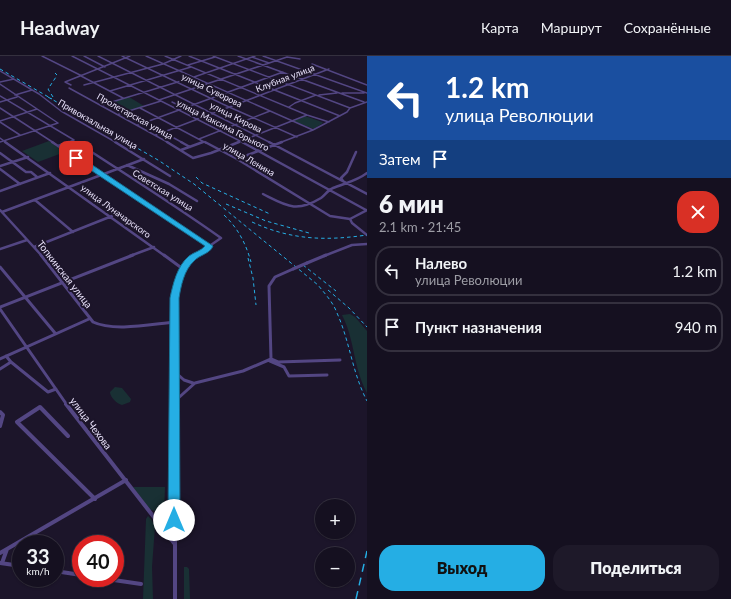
<!DOCTYPE html>
<html lang="ru">
<meta charset="utf-8">
<style>
body{margin:0;font-family:Lato,sans-serif;background:#1e1929;color:#f1f3f6;height:100vh;display:flex;flex-direction:column;font-size:15px;white-space:nowrap}
*{box-sizing:border-box;margin:0}
p{font-size:13px;color:#9d9da5}
.icon{flex:none;width:22px;height:22px;fill:none;stroke:currentColor;stroke-width:2;stroke-linecap:round;stroke-linejoin:round}
.map{position:relative;flex:1;overflow:hidden}
.side{display:flex;flex-direction:column;background:#151020;width:364px}
.side>*{flex:none}
.guide{background:#1a4fa0;color:#fff;overflow:hidden}
.tools{position:absolute;left:315px;top:443px;display:grid;gap:8px}
.tools a{display:grid;place-items:center;width:40px;height:40px;border-radius:50%;background:#151020;box-shadow:0 1px 3px #0004,0 0 0 1px #34303e;font-size:20px}
.speed{position:absolute;left:12px;top:479px;display:flex;gap:8px;font-size:20px;font-weight:700;text-align:center}
.speed>*{display:grid;place-content:center;width:52px;height:52px;border-radius:50%;background:#151020;box-shadow:0 1px 3px #0004,0 0 0 1px #34303e;line-height:1}
.speed small{font-size:10px;font-weight:400}
.speed .limit{border:6px solid #d22;background:#fff;color:#111}
.pin{position:absolute;display:grid;place-items:center;width:34px;height:34px;color:#fff;margin:-17px;border-radius:8px;box-shadow:0 2px 6px #0006}
.me{position:absolute;width:44px;margin:-22px;rotate:0deg;stroke-linejoin:round;filter:drop-shadow(0 0 3px #0008)}
.turn{display:flex;align-items:center;gap:14px;height:84px;padding:0 12px;font-size:18px}
.turn .icon{width:52px;height:52px;stroke-width:2.5}
.turn b{display:block;font-size:28px;line-height:34px}
.then{display:flex;align-items:center;height:38px;padding:0 12px;background:#0003;gap:8px;font-size:15px}
.round{display:grid;place-items:center;flex:none;width:42px;height:42px;border-radius:16px;background:#1e1929}
.headline{display:flex;align-items:center;justify-content:space-between;height:68px;padding:0 12px}
h1{font-size:24px;font-weight:800;line-height:30px}
.action{display:flex;gap:8px;margin-top:auto;padding:8px 12px}
.action a{flex:1;height:46px;border-radius:16px;background:#25aee4;color:#111;font-size:16px;font-weight:800;line-height:46px;text-align:center}
.action a+a{background:#1e1929;color:#f1f3f6}
ul{padding:0;list-style:none}
li{display:flex;align-items:center;gap:12px;height:50px;margin:0 8px 6px;padding:0 4px;border:2px solid #34303e;border-radius:16px}
li div{flex:1}
li b{display:block;font-size:15px}
li em{font-style:normal}
header{display:flex;align-items:center;gap:24px;box-sizing:border-box;height:56px;padding:0 20px;background:#151020;border-bottom:1px solid #34303e}
header strong{font-size:19px}
nav{display:flex;gap:22px;margin-inline-start:auto;font-size:14px}
main{display:flex;flex:1;min-height:0}
.map>svg:first-child{display:block}
</style>
<header>
<strong>Headway</strong>
<nav><a>Карта</a><a>Маршрут</a><a>Сохранённые</a></nav>
</header>
<main>
<div class="map">
<svg width="367" height="543" viewBox="0 0 367 543">
<rect width="100%" height="100%" fill="#1c152a"/>
<!-- green -->
<path fill="#193034" d="M129,41L144,50L129,55L114,46Z
M305,60L322,66L323,67L314,73L293,65Z
M49,85L65,96L38,106L22,95Z
M350,258L355,261L367,275V337C353,311 355,284 342,259Z
M115,331L122,332L131,343L130,346L122,349C117,348 110,341 110,336Z
M133,431H165L164,459L149,453Z
M148,460L151,463L155,470L152,511L153,543H143L146,463Z
M184,511H187L189,513L190,543H184Z"/>
<g fill="none" stroke-linecap="round" stroke-linejoin="round">
<!-- minor-far3 -->
<path stroke="#534683" stroke-width="1.5" d="M42,0L82,20
M72,0L244,87
M84,0L105,11
M98,0L271,87
M122,0L229,51L297,81
M146,0L313,74
M165,0L307,59L329,66
M189,0L340,60
M213,0L350,52
M238,0L364,46
M263,0L367,37
M252,1L269,7
M312,8L367,29
M0,15L39,38L61,55L117,87
M81,20L123,42
M0,26L14,23
M0,28L58,67
M71,29L65,26L130,0
M84,29L163,8L181,0
M69,32L169,87
M110,35L191,11L188,9L215,1
M342,37H364
M15,39L32,34
M319,39L337,37
M0,40L74,84L66,87
M159,44L287,1L300,3
M0,46L17,41
M172,46L186,53
M102,49L194,21L255,0
M289,51L295,47L316,39
M0,52L54,87
M140,52L206,87
M119,58L161,45
M0,65L37,53
M0,66L20,79
M138,69L283,16
M156,79L329,13
M0,82L7,87
M174,82L183,87
M199,83L270,55
M0,86L58,67
M200,87L203,86
M236,87L307,59
M279,87L313,74L347,56L350,52L367,46"/>
<!-- minor-far2 -->
<path stroke="#534683" stroke-width="2.5" d="M5,86L165,200
M52,86L209,190
M115,86L170,120
M167,86L193,102L211,97L239,86
M181,86L190,91
M205,86L237,103L330,160L350,163
M242,86L366,154
M269,86L367,138
M58,90L69,86
M84,91C130,121 176,150 221,182L195,200
M181,94L203,86
M0,97L26,116H31L37,121
M237,103L282,86
M127,109L169,128L197,145
M0,110L28,101
M0,113L20,128
M343,125L341,122L347,116L356,96
M0,135L50,117
M263,138C287,150 296,157 321,142C325,139 328,134 333,132C345,127 357,125 367,117
M35,144L73,176
M0,154L42,200
M2,156L144,103
M350,163L352,167L367,179
M350,163L367,154
M34,191L112,160
M0,193L27,184
M130,200L154,191
M324,200L352,189L367,188"/>
<!-- minor-far1 -->
<path stroke="#534683" stroke-width="3" d="M41,199L93,266C114,276 152,268 175,266
M164,199L183,213
M307,207L326,199
M0,211L55,277
M0,251L133,199
M0,253L67,349
M0,303L89,263
M271,303L278,306L340,304
M270,305L284,311L289,320L327,319
M11,306L48,336L56,333
M0,313L11,306L6,300
M175,316L184,324L193,327
M175,345L195,327L243,315L271,303L269,230L275,221L293,213
M175,349V243C178,225 182,210 196,199"/>
<!-- minor -->
<path stroke="#534683" stroke-width="4" d="M66,348L174,487
M175,348V543
M0,356L3,359L0,370
M68,380L40,351L17,366L95,443
M164,473L171,470L174,466
M0,497L126,424
M0,507L21,510
M2,507L7,493
M55,515L81,519
M100,522L141,528"/>
<!-- rail-far1 -->
<path stroke="#25aee4" stroke-width="1" stroke-dasharray="3.5 3" stroke-linecap="butt" d="M0,13L52,43
M48,41L158,104L194,128L318,229C325,238 333,246 337,257C350,286 352,316 367,345
M53,41L48,33L56,21L57,19L55,17
M196,121L202,127L270,158
M226,148L266,165L309,177
M224,159C238,172 246,188 251,206
M252,166C291,184 325,185 367,179
M248,202L253,222L256,249
M303,209L336,235
M328,234L349,252L367,271"/>
<!-- rail -->
<path stroke="#25aee4" stroke-width="1.5" stroke-dasharray="8 6" stroke-linecap="butt" d="M356,543L367,495"/>
<!-- minor-bridge -->
<path stroke="#534683" stroke-width="3" d="M293,213L307,207"/>
</g>
<!-- route -->
<path fill="#25aee4" stroke="#187194" d="M74,100H79L213,190C210,198 199,199 194,205C184,214 181,230 179,242L180,464L179,468L174,470L170,468L168,464L170,242C173,228 177,210 189,200C194,196 201,195 205,190L74,103Z"/>
<g text-anchor="middle" dominant-baseline="central" stroke-width="4" stroke-linejoin="round" paint-order="stroke">
<!-- far-street labels -->
<g font-size="9" fill="#e9e2fb" stroke="#1c152a">
<text transform="translate(285 22) rotate(-21)">Клубная улица</text>
<text transform="translate(212 34) rotate(26)">улица Суворова</text>
<text transform="translate(135 60) rotate(29)">Пролетарская улица</text>
<text transform="translate(236 61) rotate(27)">улица Кирова</text>
<text transform="translate(98 68) rotate(30)">Привокзальная улица</text>
<text transform="translate(223 69) rotate(27)">улица Максима Горького</text>
<text transform="translate(249 103) rotate(30)">улица Ленина</text>
<text transform="translate(163 134) rotate(32)">Советская улица</text>
<text transform="translate(116 155) rotate(36)">улица Луначарского</text>
</g>
<!-- street labels -->
<g font-size="10" fill="#e9e2fb" stroke="#1c152a">
<text transform="translate(65 218) rotate(52)">Топкинская улица</text>
<text transform="translate(91 367) rotate(53)">улица Чехова</text>
</g>
</g>
</svg>
<div class="tools">
<a>+</a>
<a>−</a>
</div>
<div class="speed"><div>33<small>km/h</small></div><div class="limit">40</div></div>
<div class="pin" style="left:76px;top:102px;background:#d93025"><svg class="icon" aria-label="arrive" viewBox="0 0 24 24"><path d="M6 21V4h12l-3 4 3 4H6"/></svg></div>
<svg class="me" style="left:174px;top:464px" viewBox="-20 -20 40 40"><circle r="19" fill="#fff"/><path d="M0-13L10 11 0 6-10 11z" fill="#25aee4"/></svg>
</div>
<section class="side">
<div class="guide">
<div class="turn"><svg class="icon" aria-label="left" viewBox="0 0 24 24"><path d="M17 20v-9H6M10 6l-5 5 5 5"/></svg><div><b>1.2 km</b>улица Революции</div></div>
<div class="then">Затем<svg class="icon" aria-label="arrive" viewBox="0 0 24 24"><path d="M6 21V4h12l-3 4 3 4H6"/></svg></div>
</div>
<div class="headline"><div><h1>6 мин</h1><p>2.1 km · 21:45</p></div><a class="round" style="background:#d93025;color:#fff"><svg class="icon" aria-label="close" viewBox="0 0 24 24"><path d="M6 6l12 12M18 6L6 18"/></svg></a></div>
<ul>
<li><svg class="icon" aria-label="left" viewBox="0 0 24 24"><path d="M17 20v-9H6M10 6l-5 5 5 5"/></svg><div><b>Налево</b><p>улица Революции</p></div><em>1.2 km</em></li>
<li><svg class="icon" aria-label="arrive" viewBox="0 0 24 24"><path d="M6 21V4h12l-3 4 3 4H6"/></svg><div><b>Пункт назначения</b></div><em>940 m</em></li>
</ul>
<div class="action"><a>Выход</a><a>Поделиться</a></div>
</section>
</main>
